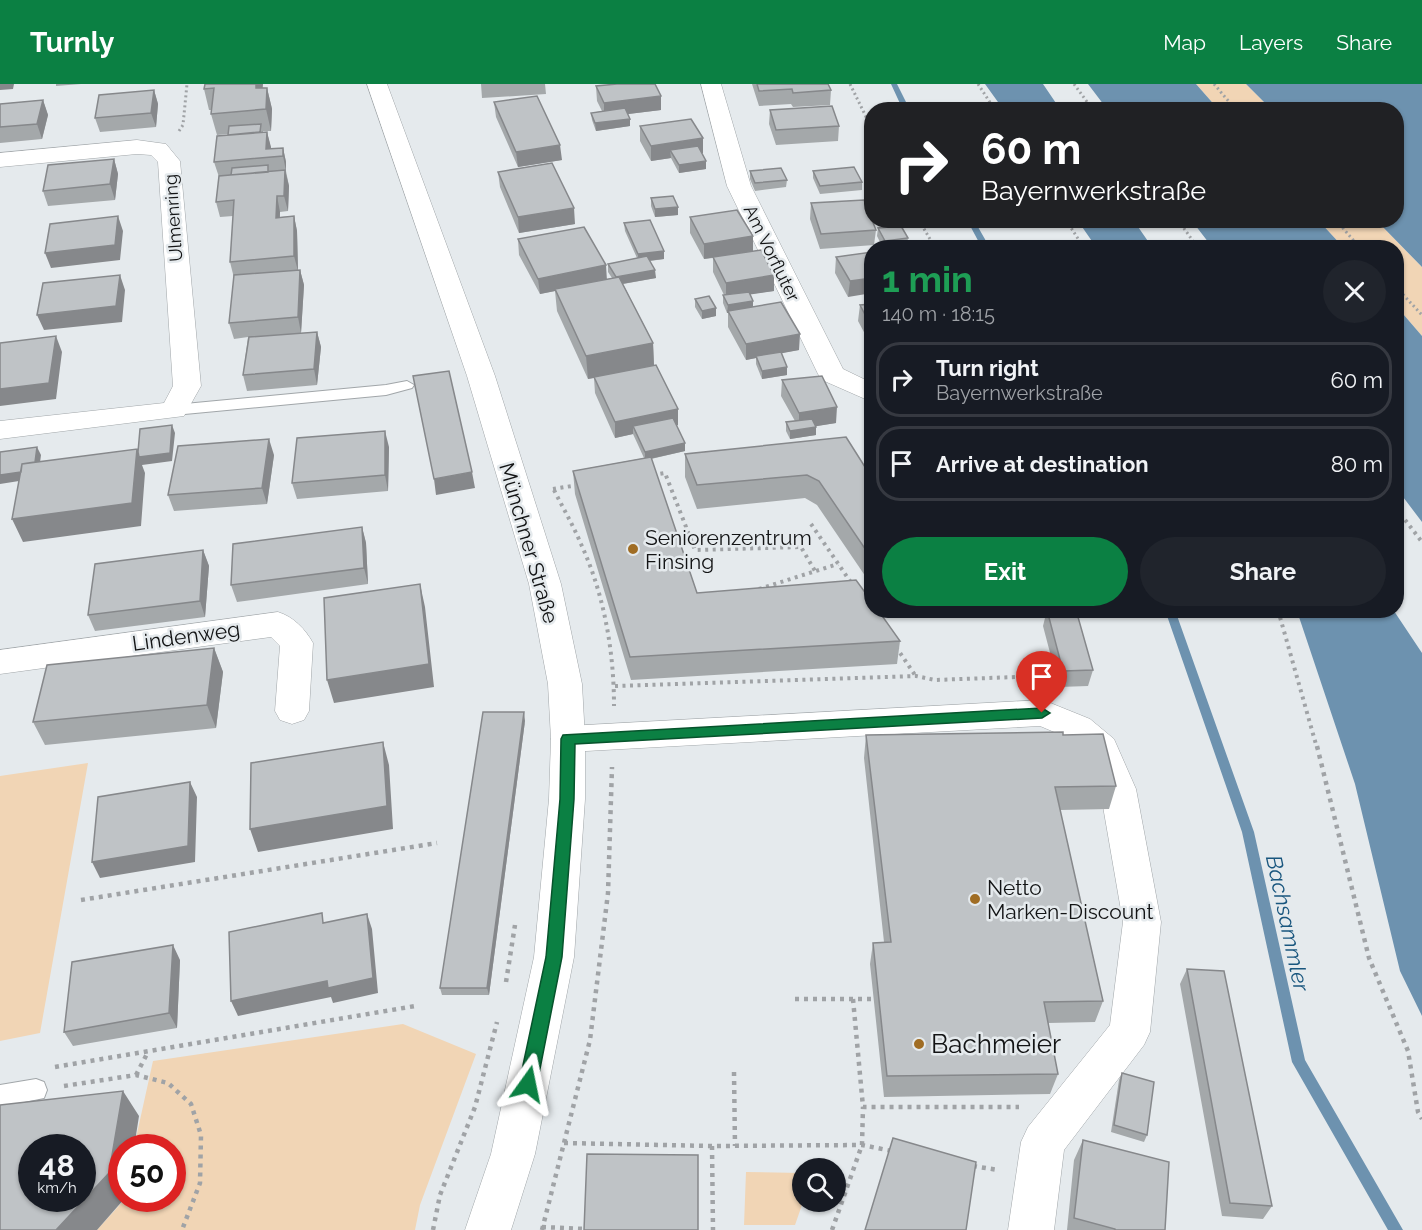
<!DOCTYPE html>
<meta charset="utf-8">
<style>
body{margin:0;font-family:Raleway,sans-serif;background:#20242c;color:#f1f3f6;height:100vh;display:flex;flex-direction:column;font-size:22px;white-space:nowrap}
*{box-sizing:border-box;margin:0}
p{font-size:20px;color:#9ea1a6}
.icon{flex:none;width:33px;height:33px;fill:none;stroke:currentColor;stroke-width:2;stroke-linecap:round;stroke-linejoin:round}
.map{position:relative;flex:1;overflow:hidden}
.sheet{position:absolute;left:864px;top:156px;width:540px;height:378px;display:flex;flex-direction:column;background:#171b24;border-radius:24px;box-shadow:0 2px 4px #0004}
.sheet>*{flex:none}
.banner{position:absolute;left:864px;top:18px;width:540px;height:126px;border-radius:24px;box-shadow:0 2px 4px #0004;background:#202124;color:#fff;overflow:hidden}
.controls{position:absolute;left:792px;top:1074px;display:grid;gap:12px}
.controls a{display:grid;place-items:center;width:54px;height:54px;border-radius:50%;background:#171b24;box-shadow:0 2px 4px #0004;font-size:30px}
.speed{position:absolute;left:18px;top:1050px;display:flex;gap:12px;font-size:30px;font-weight:700;text-align:center}
.speed>*{display:grid;place-content:center;width:78px;height:78px;border-radius:50%;background:#171b24;box-shadow:0 2px 4px #0004;line-height:1}
.speed small{font-size:15px;font-weight:400}
.speed .limit{border:9px solid #d22;background:#fff;color:#111}
.pin{position:absolute;display:grid;place-items:center;width:51px;height:51px;color:#fff;margin:-62px -26px;border-radius:50% 50% 50% 0;rotate:-45deg;box-shadow:0 0 6px #0007}
.pin .icon{rotate:45deg}
.me{position:absolute;width:66px;margin:-33px;rotate:12deg;stroke-linejoin:round;filter:drop-shadow(0 0 4px #0008)}
.turn{display:flex;align-items:center;gap:21px;height:126px;padding:0 18px;font-size:27px}
.turn .icon{width:78px;height:78px;stroke-width:2.5}
.turn b{display:block;font-size:42px;line-height:51px}
.round{display:grid;place-items:center;flex:none;width:63px;height:63px;border-radius:32px;background:#20242c}
.summary{display:flex;align-items:center;justify-content:space-between;height:102px;padding:0 18px}
h1{font-size:36px;font-weight:700;line-height:45px;color:#1e9e55}
.primary-button{display:flex;gap:12px;margin-top:auto;padding:12px 18px}
.primary-button a{flex:1;height:69px;border-radius:36px;background:#0b8043;color:#fff;font-size:24px;font-weight:700;line-height:69px;text-align:center}
.primary-button a+a{background:#20242c;color:#f1f3f6}
ul{padding:0;list-style:none}
li{display:flex;align-items:center;gap:18px;height:75px;margin:0 12px 9px;padding:0 6px;border:3px solid #363941;border-radius:24px}
li div{flex:1}
li b{display:block;font-size:22px}
li em{font-style:normal}
header{display:flex;align-items:center;gap:36px;box-sizing:border-box;height:84px;padding:0 30px;background:#0b8043;color:#fff}
header strong{font-size:28px}
nav{display:flex;gap:33px;margin-inline-start:auto;font-size:21px}
.map>svg:first-child{display:block}
</style>
<header>
<strong>Turnly</strong>
<nav><a>Map</a><a>Layers</a><a>Share</a></nav>
</header>
<div class="map">
<svg width="1422" height="1146" viewBox="0 0 1422 1146">
<rect width="100%" height="100%" fill="#e5eaed"/>
<!-- green -->
<path fill="#f1d5b5" d="M1196,0H1246L1271,25H1218Z
M1319,137H1377L1422,183V252L1397,223L1396,164L1343,163Z
M88,679L40,949L0,957V692Z
M403,940L476,970L420,1121L415,1146H97L125,1115L172,1114V1064L134,1063L153,977Z
M746,1088L802,1089L803,1118L795,1141H744Z"/>
<!-- water -->
<path fill="#6d92af" d="M985,0H1043L1060,25H1003Z
M1088,0H1196L1218,25H1107Z
M1246,0H1422V183L1377,137L1396,136V26L1271,25Z
M1078,137H1134L1152,163H1096Z
M1192,137H1319L1343,163H1212Z
M1397,223L1422,252V438L1397,405Z
M1297,527H1394L1422,569V932L1400,887L1355,700Z"/>
<g fill="none" stroke-linecap="round" stroke-linejoin="round">
<!-- stream -->
<path fill="#6d92af" fill-rule="evenodd" d="M891,0H897L910,26H903Z
M967,136H974L990,164H982Z
M1165,526H1175L1254,748L1305,976L1403,1146H1388L1292,978L1242,748Z"/>
<!-- service casing -->
<g stroke="#a1a6a9" stroke-width="2">
<path id="service" d="M407,297L414,301L412,304L386,311L174,331L166,326L174,321L386,301Z
M36,995L44,998L47,1006L44,1014L0,1023V1001Z"/>
</g>
<!-- minor casing -->
<g stroke="#a1a6a9" stroke-width="1">
<path id="minor" d="M701,0H721L751,102L843,285L872,299V318L822,296L818,290L727,102Z
M137,56L166,60L180,77L201,302L184,332L0,355V337L164,319L173,302L158,78L151,71L137,70L0,83V69Z
M278,528C294,533 305,545 313,559L309,627L304,636L292,640L280,636L275,627L280,562L271,553L0,590V566Z
M1043,616L1090,635L1114,655L1136,705L1161,838L1150,948L1144,961L1064,1066L1054,1146H1008L1021,1058L1028,1043L1110,941L1123,838L1100,705L1088,673L1066,653L1040,642L568,668L556,664L551,655L556,646L568,642Z"/>
</g>
<!-- secondary casing -->
<g stroke="#a1a6a9" stroke-width="1">
<path id="secondary" d="M367,0H387L495,292L561,500L582,600L585,655V715L574,873L535,1070L511,1146H465L491,1070L534,873L549,715L551,655L548,600L529,500L467,292Z"/>
</g>
<!-- path-far2 -->
<path stroke="#a0a3a6" stroke-width="3" stroke-dasharray="2 3" stroke-linecap="butt" d="M850,0L872,45
M978,0L995,26
M1074,0L1093,26
M1214,0L1236,26
M179,47L183,41L187,0
M919,136L935,164
M1066,136L1084,164
M1178,136L1198,164
M1336,136L1360,164
M1396,203L1422,231"/>
<!-- path-far1 -->
<path stroke="#a0a3a6" stroke-width="4" stroke-dasharray="3 4.5" stroke-linecap="butt" d="M653,391L665,389L695,466L801,463L815,487
M553,405L578,401
M554,406C563,424 573,441 581,460C604,510 614,567 614,622
M1396,424L1422,458
M811,440L852,500
M759,505L838,480
M1278,526L1317,664
M896,563L915,591
M615,602L916,592L935,596L1042,592"/>
<!-- path -->
<path stroke="#a0a3a6" stroke-width="4.5" stroke-dasharray="4 5" stroke-linecap="butt" d="M1317,662L1369,874L1408,967L1418,1028L1422,1035
M81,816L437,759
M506,898L515,841
M795,915H873
M853,915L863,1023H1019
M55,983L415,922
M734,988L735,1062
M136,991L148,968
M64,1002L136,991L168,999L191,1020L201,1051L200,1099L182,1146
M564,1059L712,1062L862,1061L892,1067
M712,1062L713,1146
M973,1082L998,1086
M542,1143L586,1145
M433,1146L440,1111L475,1023L497,938
M542,1146L590,956L608,809L612,683
M832,1146L862,1061L863,1023"/>
<!-- service -->
<use href="#service" fill="#fff" fill-rule="evenodd"/>
<!-- minor -->
<use href="#minor" fill="#fff" fill-rule="evenodd"/>
<!-- secondary -->
<use href="#secondary" fill="#fff" fill-rule="evenodd"/>
</g>
<!-- wall -->
<path fill="#a4a8aa" d="M56,0H81L56,2Z
M205,0L267,4L272,25L271,47H263V48H267L271,65L283,64L286,78V87L289,102L288,127L280,128V133L294,132L297,147L298,186H300L304,201L301,249L317,248L321,263L317,301L247,307L243,291L248,253L234,255L229,239L234,194L230,178L233,132L220,133L216,118L219,93L214,78L228,50L217,51L211,30L212,26H209L204,5Z
M481,0H545L546,10L482,14Z
M752,0H828L831,6L830,21L793,23L791,20L759,22Z
M596,2L661,12V26L628,30L630,35V42L596,47L592,36L591,29L602,27L597,17Z
M154,6L158,20L156,43L100,48L95,34Z
M43,16L48,31L42,55L0,59V20Z
M494,18L562,76L518,83L496,33Z
M770,26L839,42L838,57L776,61L769,40Z
M640,42L703,69H702L706,85L679,89L671,74L651,77L640,57Z
M114,75L118,90L115,116L48,122L43,107Z
M750,87L787,96L786,103L755,107L750,95Z
M813,87L862,98V106L820,110L813,94Z
M498,88L575,140L519,149L500,103Z
M651,114L678,123V131L655,133L651,122Z
M811,119L876,146L874,161L820,165L810,135Z
M690,133L753,152V167L774,207L750,210L753,223L799,266L781,269L787,291L762,295L756,280V274L746,276L728,243V229H727L723,219V211H724L713,188V174L704,175L690,149Z
M624,139L664,175L650,177L656,194L623,200L653,259L654,281L678,325V341L676,342L685,359V367L651,375L697,509L900,557L897,580L631,596L575,410L573,387L644,374L633,350L615,354L595,309L594,294L588,295L557,227L555,207L540,210L519,171L518,155L607,195L612,194L608,188V180L637,174L625,147Z
M878,144L908,154L907,162L883,164L877,152Z
M872,168L848,213L835,189L836,173Z
M695,215L716,224V232L702,235L695,223Z
M872,220V263L858,237L860,221Z
M782,296L836,339L816,342V351L790,355L786,347V338L795,337L781,312Z
M389,363L388,407L297,415L292,399Z
M685,370L872,394V502L817,421L805,414L697,425L685,393Z
M274,371L267,420L174,427L168,411Z
M362,443L366,459L368,500L237,518L231,501Z
M203,466L209,482L205,533L95,547L88,531Z
M970,526H1000L999,529L975,534Z
M1047,526H1076L1093,586L1088,602L1059,603L1043,542Z
M214,564L223,588L216,644L45,661L33,638Z
M525,637L489,911H442L440,904Z
M866,651H1063L1116,702L1109,725L1060,726L1103,917L1095,938L1048,939L1058,990L1050,1010L884,1013L870,880L873,859L884,858L864,674Z
M180,876L177,944L73,962L64,948Z
M1187,885L1272,1122L1263,1135L1222,1132L1180,900Z
M1122,989L1147,1051L1144,1058L1111,1048L1119,996Z
M1083,1056L1165,1146H1067L1074,1076Z"/>
<!-- shaded-wall -->
<path fill="#86888b" d="M0,0H14L13,5L0,6Z
M256,0H263L261,25L256,4Z
M267,4L272,25L271,47L266,25Z
M154,6L158,20L156,43L151,29Z
M661,12V26L604,33V19Z
M43,16L48,31L42,55L37,40Z
M630,35V42L596,47L595,39Z
M267,48L271,63L270,73L266,65Z
M703,54V69L675,73L670,66L671,74L651,77V62Z
M560,61L562,76L518,83L516,68Z
M283,64L286,78V87L283,72Z
M114,75L118,90L115,116L110,100Z
M706,77V85L679,89V81Z
M285,86L289,102L288,127L284,112Z
M277,112L280,128L279,149L276,134Z
M678,123V131L655,133V125Z
M574,124L575,140L519,149L518,133Z
M118,132L123,147L120,176L51,184L45,169Z
M294,132L297,147L298,187L294,172Z
M753,152V167L704,175V160Z
M664,167V175L638,178V170Z
M606,181L607,197L555,205V207L540,210L538,195Z
M300,186L304,201L301,249L298,233Z
M655,186L656,194L616,201V193Z
M120,191L125,206L122,238L44,246L37,231Z
M774,191V207L726,214V199Z
M872,194V209L848,213L850,197Z
M753,217V225L728,227V229H727L728,221Z
M716,224V232L702,235V227Z
M317,248L321,263L317,301L314,285Z
M800,250L799,266L757,274L756,272V274L746,276V260Z
M56,252L62,268L56,315L0,322V305Z
M653,259L654,282L588,295L586,272Z
M787,283V291L762,295V287Z
M837,323L836,339L799,345V329Z
M678,325V341L636,350L633,342V350L615,354V338Z
M172,341L175,349L172,377L142,381L145,389L141,442L23,458L12,435L137,365L139,373Z
M816,343V351L790,355V347Z
M385,347L389,363L388,407L385,391Z
M269,355L274,371L267,420L262,404Z
M685,359V367L645,376V368Z
M37,363L41,371L38,394L0,400V391Z
M472,388L475,404L436,411L434,395Z
M362,443L366,459L368,500L364,484Z
M203,466L209,482L205,533L200,517Z
M420,500L425,523L434,603L334,619L327,596Z
M976,526H1000L999,529L975,534Z
M214,564L223,588L216,644L207,621Z
M524,628L525,637L489,911L487,904Z
M383,658L389,681L393,745L258,768L250,745Z
M190,698L197,713L195,778L100,794L92,778Z
M367,830L372,845L378,909L333,919L331,913L238,932L231,917Z
M173,861L180,876L177,944L169,929Z
M123,1007L139,1032L134,1064H122V1114H125L97,1146H56Z"/>
<!-- building -->
<path fill="#bfc3c6" stroke="#86888b" stroke-width="1.5" fill-rule="evenodd" d="M205,0H256V4H267L266,25L211,30L214,4L204,5Z
M617,0H655L661,12L604,19L596,2Z
M757,0H828L831,6L793,9L792,5L759,7Z
M154,6L151,29L95,34L99,11Z
M537,12L560,61L516,68L494,18Z
M43,16L37,40L0,43V20Z
M832,22L839,42L776,46L770,26Z
M625,24L630,35L595,39L591,29Z
M691,35L703,54L651,62L640,42Z
M261,40L260,48L228,51L229,42Z
M267,48L266,65L283,64V72L214,78L217,52Z
M698,62L706,77L679,81L670,66Z
M114,75L110,100L43,107L48,81Z
M552,79L574,124L518,133L498,88Z
M268,81V88L231,91L232,84Z
M854,83L862,98L820,102L813,87Z
M781,84L787,96L755,99L750,87Z
M285,86L284,112H277L276,134L294,132V172L230,178L234,116L216,118L219,92Z
M673,112L678,123L655,125L651,114Z
M864,116L876,146L821,150L811,119Z
M737,126L753,152L704,160L690,133Z
M118,132L115,161L45,169L50,140Z
M650,136L664,167L638,170L624,139Z
M901,142L908,154L885,157L878,144Z
M584,143L606,181L538,195L518,155Z
M761,166L774,191L726,199L713,173Z
M872,168V194L850,197L836,173Z
M647,172L655,186L616,193L608,180Z
M300,186L298,233L229,239L234,191Z
M120,191L116,222L37,231L43,199Z
M619,193L653,259L586,272L555,205Z
M749,208L753,217L728,221L723,211Z
M709,212L716,224L702,227L695,215Z
M781,218L800,250L746,260L728,227Z
M872,220V244L860,221Z
M317,248L314,285L243,291L249,253Z
M56,252L49,299L0,305V259Z
M781,268L787,283L762,287L756,272Z
M656,281L678,325L615,338L594,293Z
M449,287L472,388L434,395L413,292Z
M822,292L837,323L799,329L782,296Z
M673,334L685,359L645,368L633,342Z
M812,335L816,343L790,347L786,338Z
M172,341L170,369L139,373L138,368L140,345Z
M385,347V391L292,399L297,354Z
M846,353L872,394V475L819,397L807,391L697,401L685,370Z
M269,355L262,404L168,411L178,362Z
M37,363L35,378L22,380L21,388L0,391V368Z
M137,365L132,419L12,435L22,380Z
M651,373L697,509L856,496L872,518V526H878L900,557L630,573L573,387Z
M362,443L364,484L231,501L233,460Z
M203,466L200,517L88,531L95,480Z
M420,500L429,580L327,596L324,514Z
M1047,526H1076L1093,586L1063,587Z
M214,564L207,621L33,638L47,581Z
M483,628H524L487,904H440Z
M1063,648V651L1103,650L1116,702L1055,703L1103,917L1044,918L1058,990L887,992L873,859L891,858L866,651Z
M383,658L387,722L250,745L251,679Z
M190,698L188,762L92,778L98,713Z
M322,829L323,839L367,830L373,894L328,904L327,897L231,917L229,848Z
M173,861L169,929L64,948L72,878Z
M1187,885L1224,887L1272,1122L1230,1119Z
M1122,989L1154,998L1147,1051L1114,1041Z
M123,1007L109,1089L56,1146H0V1021ZM32,1064H82V1114H32Z
M893,1054L976,1078L966,1146H865Z
M1083,1056L1169,1078L1165,1146H1115V1145L1074,1134Z
M587,1070L698,1071V1146H584Z"/>
<!-- route -->
<path fill="#0b8043" stroke="#07532c" stroke-width="1.5" d="M1042,624L1050,629L1042,634L575,660L574,715L562,873L537,1000L534,1006L528,1008L522,1006L519,1000L546,873L560,715L561,655L563,651Z"/>
<!-- markers -->
<g fill="#a06d24" stroke="#e5eaed" stroke-width="2">
<circle cx="633" cy="465" r="6"/>
<circle cx="975" cy="815" r="6"/>
<circle cx="919" cy="960" r="6"/>
</g>
<g text-anchor="middle" dominant-baseline="central" stroke-width="5" stroke-linejoin="round" paint-order="stroke">
<!-- far-street labels -->
<g font-size="18" fill="#131415" stroke="#e5eaed">
<text transform="translate(173 134) rotate(-94)">Ulmenring</text>
<text transform="translate(772 169) rotate(64)">Am Vorfluter</text>
</g>
<!-- poi labels -->
<g font-size="21" fill="#131415" stroke="#e5eaed" text-anchor="start">
<text x="645" y="453">Seniorenzentrum<tspan x="645" dy="24">Finsing</tspan></text>
<text x="987" y="803">Netto<tspan x="987" dy="24">Marken-Discount</tspan></text>
</g>
<!-- street labels -->
<g font-size="21" fill="#131415" stroke="#e5eaed">
<text transform="translate(529 459) rotate(74)">Münchner Straße</text>
<text transform="translate(186 552) rotate(-8)">Lindenweg</text>
</g>
<!-- water labels -->
<g font-size="22" font-style="italic" fill="#19567e" stroke="#e5eaed">
<text transform="translate(1288 839) rotate(78)">Bachsammler</text>
</g>
<!-- near-poi labels -->
<g font-size="26" fill="#131415" stroke="#e5eaed" text-anchor="start">
<text x="931" y="960">Bachmeier</text>
</g>
</g>
</svg>
<div class="controls">
<a><svg class="icon" aria-label="search" viewBox="0 0 24 24"><circle cx="10" cy="10" r="6"/><path d="M15 15l6 6"/></svg></a>
</div>
<div class="speed"><div>48<small>km/h</small></div><div class="limit">50</div></div>
<div class="pin" style="left:1042px;top:629px;background:#d93025"><svg class="icon" aria-label="arrive" viewBox="0 0 24 24"><path d="M6 21V4h12l-3 4 3 4H6"/></svg></div>
<svg class="me" style="left:528px;top:1000px" viewBox="-20 -20 40 40"><path d="M0-17L14 15 0 8-14 15z" fill="#0b8043" stroke="#fff" stroke-width="4"/></svg>
<div class="banner">
<div class="turn"><svg class="icon" aria-label="right" viewBox="0 0 24 24"><path d="M7 20v-9h11M14 6l5 5-5 5"/></svg><div><b>60 m</b>Bayernwerkstraße</div></div>
</div>
<section class="sheet">
<div class="summary"><div><h1>1 min</h1><p>140 m · 18:15</p></div><a class="round"><svg class="icon" aria-label="close" viewBox="0 0 24 24"><path d="M6 6l12 12M18 6L6 18"/></svg></a></div>
<ul>
<li><svg class="icon" aria-label="right" viewBox="0 0 24 24"><path d="M7 20v-9h11M14 6l5 5-5 5"/></svg><div><b>Turn right</b><p>Bayernwerkstraße</p></div><em>60 m</em></li>
<li><svg class="icon" aria-label="arrive" viewBox="0 0 24 24"><path d="M6 21V4h12l-3 4 3 4H6"/></svg><div><b>Arrive at destination</b></div><em>80 m</em></li>
</ul>
<div class="primary-button"><a>Exit</a><a>Share</a></div>
</section>
</div>
